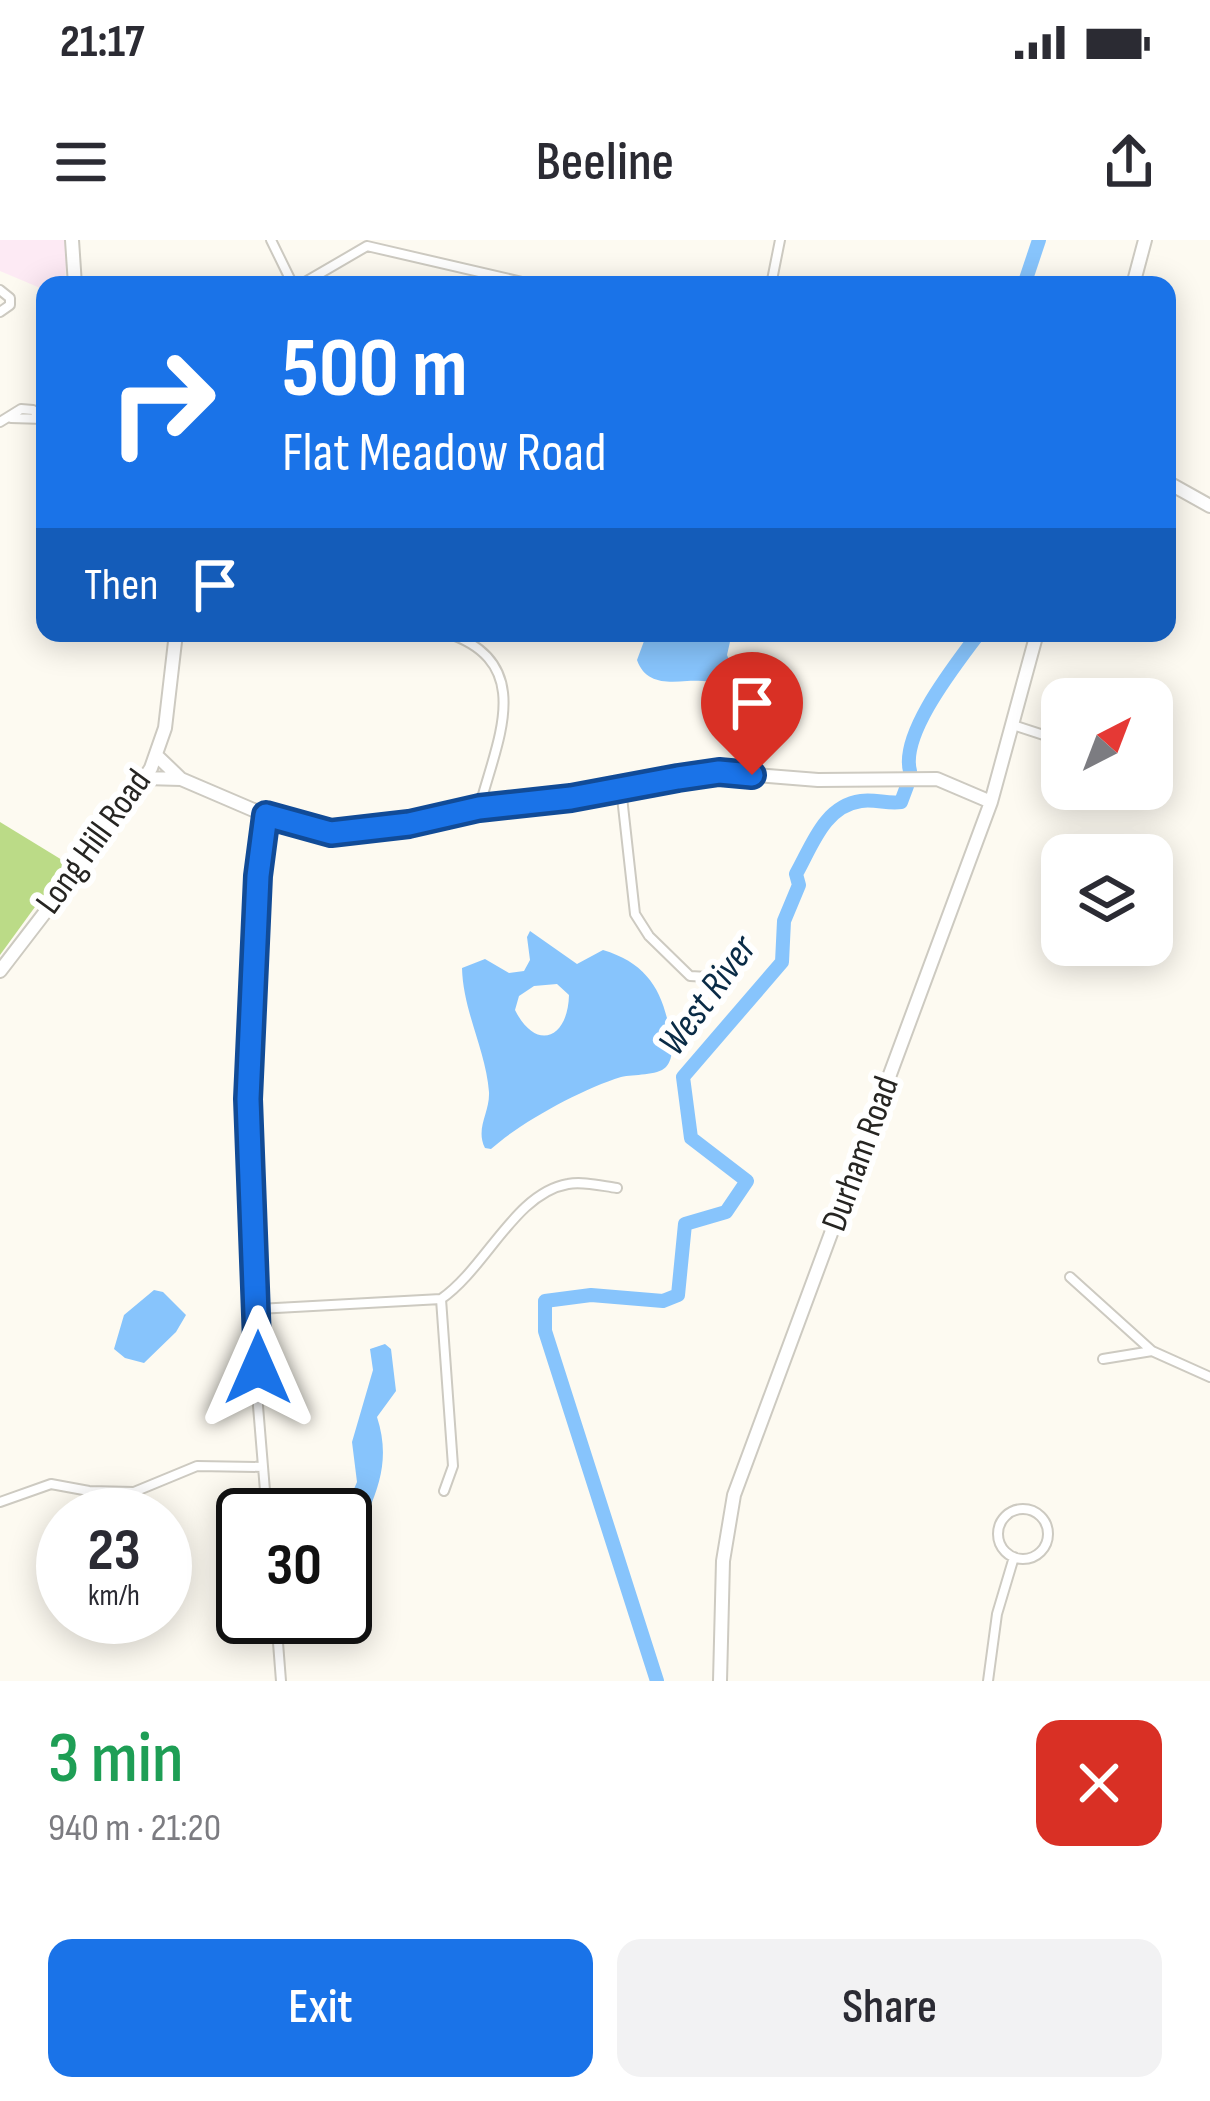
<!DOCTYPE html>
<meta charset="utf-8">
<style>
body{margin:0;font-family:"Sofia Sans Condensed",sans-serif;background:#f2f2f3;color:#2b2b33;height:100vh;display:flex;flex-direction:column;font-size:45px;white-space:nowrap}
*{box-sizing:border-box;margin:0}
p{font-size:39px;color:#7c7c81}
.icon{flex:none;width:66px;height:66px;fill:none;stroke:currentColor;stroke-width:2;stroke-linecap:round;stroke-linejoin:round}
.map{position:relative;height:1441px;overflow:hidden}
.sheet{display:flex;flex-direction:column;background:#fff;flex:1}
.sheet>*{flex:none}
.guide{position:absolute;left:36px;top:36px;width:1140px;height:366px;border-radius:24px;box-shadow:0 6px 30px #0003;background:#1a73e8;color:#fff;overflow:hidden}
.needle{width:78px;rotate:42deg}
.controls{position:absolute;left:1041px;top:438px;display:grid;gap:24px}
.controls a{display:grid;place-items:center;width:132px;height:132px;border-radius:24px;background:#fff;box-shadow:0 6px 30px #0003;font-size:60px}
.speed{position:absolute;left:36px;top:1248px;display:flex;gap:24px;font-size:60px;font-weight:700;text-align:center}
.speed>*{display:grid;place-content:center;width:156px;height:156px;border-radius:50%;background:#fff;box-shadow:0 6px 30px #0003;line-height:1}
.speed small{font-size:30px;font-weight:400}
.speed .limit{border:6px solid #111;border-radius:18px;background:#fff;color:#111}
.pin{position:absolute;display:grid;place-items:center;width:102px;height:102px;color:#fff;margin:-123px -51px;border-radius:50% 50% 50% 0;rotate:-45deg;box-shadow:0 0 12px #0007}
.pin .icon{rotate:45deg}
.me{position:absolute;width:132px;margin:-66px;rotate:0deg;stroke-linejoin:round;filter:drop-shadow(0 0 9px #0008)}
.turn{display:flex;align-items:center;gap:42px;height:252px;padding:0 48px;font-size:54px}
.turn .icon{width:156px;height:156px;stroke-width:2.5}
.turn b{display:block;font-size:84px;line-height:102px}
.then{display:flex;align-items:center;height:114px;padding:0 48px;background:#0003;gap:24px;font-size:45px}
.round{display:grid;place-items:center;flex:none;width:126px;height:126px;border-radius:24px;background:#f2f2f3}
.headline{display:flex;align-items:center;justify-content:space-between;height:204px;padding:0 48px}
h1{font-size:72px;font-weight:600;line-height:90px;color:#1e9e55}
.cta{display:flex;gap:24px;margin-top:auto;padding:24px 48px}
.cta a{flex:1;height:138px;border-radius:24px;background:#1a73e8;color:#fff;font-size:48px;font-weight:600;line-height:138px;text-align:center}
.cta a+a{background:#f2f2f3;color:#2b2b33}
.status{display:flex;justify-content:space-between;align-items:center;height:84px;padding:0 60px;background:#fff;direction:ltr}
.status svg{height:33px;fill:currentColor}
header{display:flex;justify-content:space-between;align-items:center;height:156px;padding:0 48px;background:#fff;font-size:54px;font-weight:600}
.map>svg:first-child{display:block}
</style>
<div class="status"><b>21:17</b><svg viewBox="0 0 49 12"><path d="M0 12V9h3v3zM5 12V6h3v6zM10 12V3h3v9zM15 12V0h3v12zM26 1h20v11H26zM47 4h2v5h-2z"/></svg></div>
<header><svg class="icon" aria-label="menu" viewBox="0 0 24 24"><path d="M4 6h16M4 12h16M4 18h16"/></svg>Beeline<svg class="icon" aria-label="share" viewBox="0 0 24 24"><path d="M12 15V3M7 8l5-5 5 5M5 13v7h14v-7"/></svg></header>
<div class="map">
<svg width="1210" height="1441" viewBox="0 0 1210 1441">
<rect width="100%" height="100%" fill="#fdfaf1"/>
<!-- education -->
<path fill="#fdeaf4" d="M0,0H67L65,45H45V50L0,31Z"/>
<!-- green -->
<path fill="#bbdb87" d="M0,582L67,623L0,715Z"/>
<!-- water -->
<path fill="#87c4fc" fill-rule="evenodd" d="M647,393H732L727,415L734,432C716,447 707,439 687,441C666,443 645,443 637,420Z
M530,691L577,724L603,710C650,724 665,755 671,800C672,809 673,819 666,827C657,836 634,834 621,837C582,849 521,882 491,909L485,908C475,888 490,873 489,852C486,811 463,771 462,728L485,719L509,733L524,731L530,720L527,697ZM557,744L569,755C568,799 536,812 515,770L519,756L534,746Z
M154,1050L163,1052L186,1075L176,1092L144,1123L125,1118L114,1109L124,1075Z
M385,1104L391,1109L396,1151L377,1177C388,1211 383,1238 368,1272L354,1276L345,1270L357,1242L352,1202L373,1130L370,1109Z"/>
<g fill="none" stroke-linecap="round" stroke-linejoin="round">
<!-- river -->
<path stroke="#87c4fc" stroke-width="14" d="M1024,45L1039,0
M910,531C900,493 957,423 979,393
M657,1441L545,1091V1061L591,1055L663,1061L678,1055L685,984L726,972L747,941L691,898L683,837L782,722L784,681L799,645L796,634C812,606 824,566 861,561C875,559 888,564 901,562L907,546"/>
<!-- street casing -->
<g stroke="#cdcac1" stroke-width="12">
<path id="street" d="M271,0L293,45
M300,45L367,6L535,45
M771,45L780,0
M0,50L10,58V65L0,72
M11,178L44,179
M0,182L21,169L33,170L43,179
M447,393C538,423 496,502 479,569
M1013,485L1062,501
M621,548L635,674L649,696L690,736L708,737L739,726
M265,576L258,636L248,859L258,1069V1166L267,1275
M1070,1037L1152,1111
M441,1059L453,1226L444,1251
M258,1069L441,1059C486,1028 515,953 568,944C583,941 602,946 617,948
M1103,1119L1152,1111L1210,1137
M0,1262L51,1244L89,1251L134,1252L197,1226L263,1227
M998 1294a25 25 0 1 1 50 0a25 25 0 1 1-50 0Z
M276,1377L281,1441
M988,1441L997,1374L1014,1317"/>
</g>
<!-- secondary casing -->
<g stroke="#cdcac1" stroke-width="16">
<path id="secondary" d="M72,0L75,45
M1133,45L1145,0
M1167,242L1210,266
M156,515L181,539L265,575L330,593L409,584L479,569L570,558L720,532L818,540L937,539L991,562
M145,538L181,539
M0,731L126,567L151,528L165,488L176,393
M720,1441L723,1321L734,1255L991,562L1037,393"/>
</g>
<!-- street -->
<use href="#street" stroke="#fff" stroke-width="8"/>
<!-- secondary -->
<use href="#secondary" stroke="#fff" stroke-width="12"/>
</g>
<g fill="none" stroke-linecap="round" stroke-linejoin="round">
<!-- route casing -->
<g stroke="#114b97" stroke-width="30">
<path id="route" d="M258,1128L248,859L258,636L266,575L331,593L409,584L479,568L571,558L678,538L719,532L752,535"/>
</g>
<!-- route -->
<use href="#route" stroke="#1a73e8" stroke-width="21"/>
</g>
<g text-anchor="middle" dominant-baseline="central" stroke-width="12" stroke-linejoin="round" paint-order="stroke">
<!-- street labels -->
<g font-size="36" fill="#262522" stroke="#fff">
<text transform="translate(94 602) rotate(-54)">Long Hill Road</text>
<text transform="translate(861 914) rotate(-70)">Durham Road</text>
</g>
<!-- water labels -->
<g font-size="39" font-style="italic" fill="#092b46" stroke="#fff">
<text transform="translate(708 756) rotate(-54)">West River</text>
</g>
</g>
</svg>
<div class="controls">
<a><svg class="needle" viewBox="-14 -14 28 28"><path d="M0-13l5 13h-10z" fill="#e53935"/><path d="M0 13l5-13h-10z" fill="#7c7c81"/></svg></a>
<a><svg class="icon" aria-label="layers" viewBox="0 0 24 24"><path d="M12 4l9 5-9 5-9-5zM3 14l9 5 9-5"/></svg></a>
</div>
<div class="speed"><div>23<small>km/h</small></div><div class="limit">30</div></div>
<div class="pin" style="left:752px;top:535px;background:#d93025"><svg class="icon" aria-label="arrive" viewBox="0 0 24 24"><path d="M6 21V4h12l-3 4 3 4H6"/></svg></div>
<svg class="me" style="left:258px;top:1128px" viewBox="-20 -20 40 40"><path d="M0-17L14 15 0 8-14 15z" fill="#1a73e8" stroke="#fff" stroke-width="4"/></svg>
<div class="guide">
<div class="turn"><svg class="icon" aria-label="right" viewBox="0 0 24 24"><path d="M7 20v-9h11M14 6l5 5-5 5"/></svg><div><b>500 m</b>Flat Meadow Road</div></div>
<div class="then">Then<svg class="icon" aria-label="arrive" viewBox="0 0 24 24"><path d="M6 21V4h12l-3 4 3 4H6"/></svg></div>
</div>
</div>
<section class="sheet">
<div class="headline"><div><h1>3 min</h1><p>940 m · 21:20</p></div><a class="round" style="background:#d93025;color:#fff"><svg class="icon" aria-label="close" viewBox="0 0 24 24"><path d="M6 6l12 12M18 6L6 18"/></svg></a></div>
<div class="cta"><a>Exit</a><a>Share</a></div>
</section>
